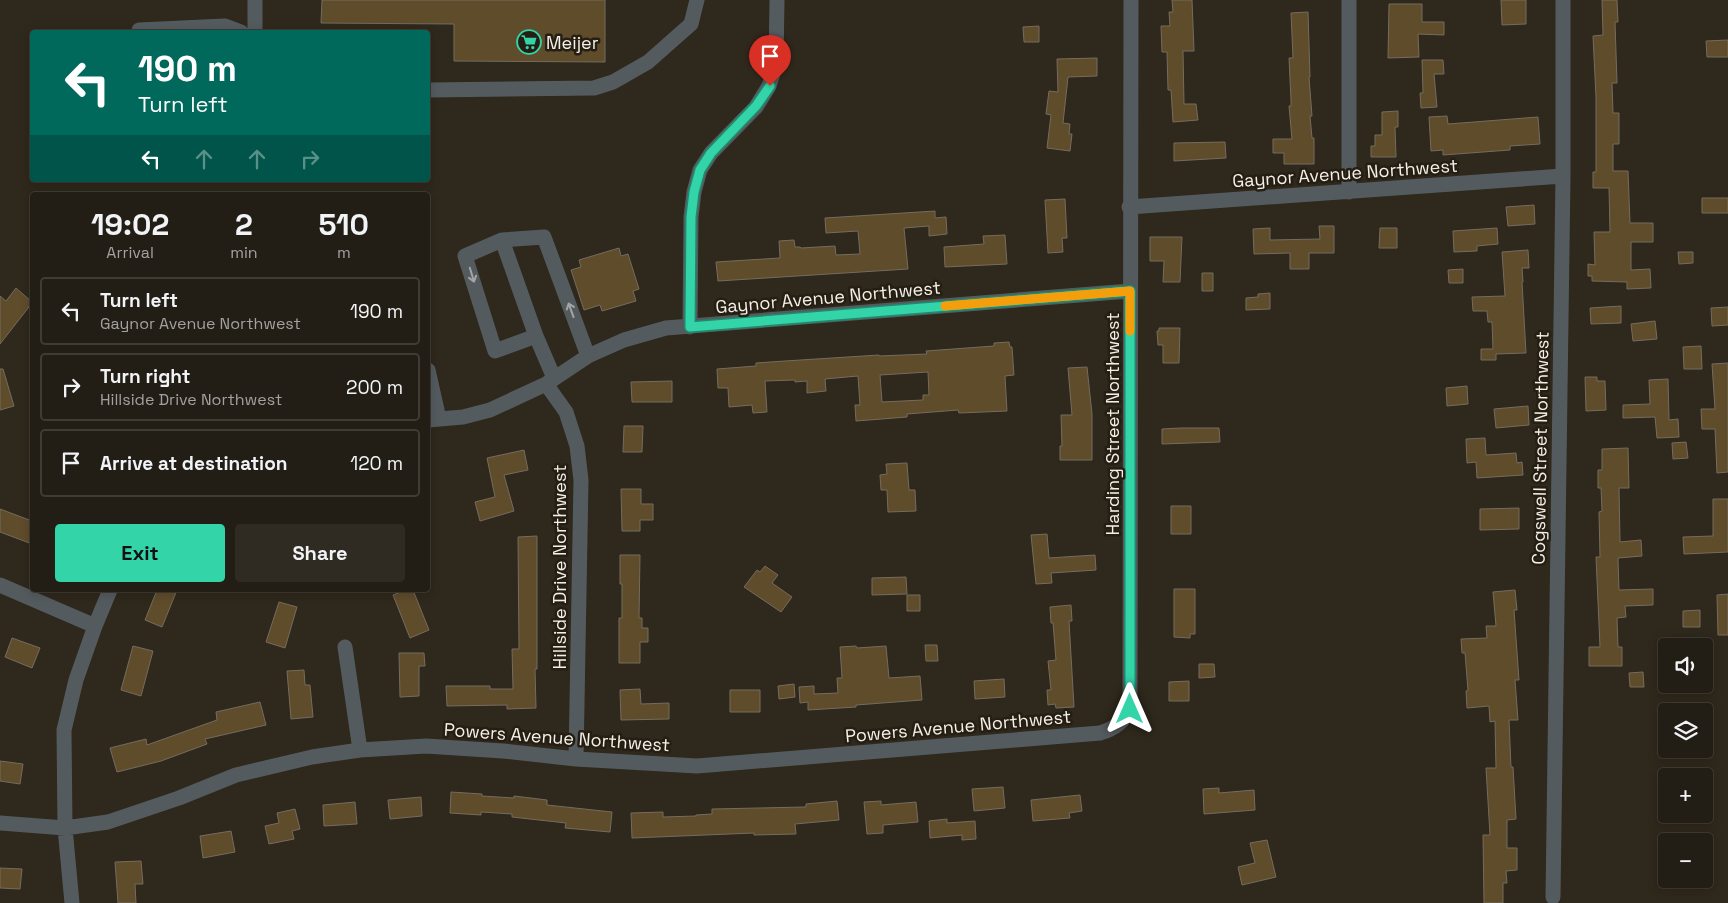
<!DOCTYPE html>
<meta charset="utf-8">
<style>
body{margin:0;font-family:"Space Grotesk",sans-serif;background:#2f2b22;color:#f1f3f6;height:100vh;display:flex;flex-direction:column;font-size:19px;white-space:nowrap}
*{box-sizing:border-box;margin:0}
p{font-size:16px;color:#a3a2a0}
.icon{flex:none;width:28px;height:28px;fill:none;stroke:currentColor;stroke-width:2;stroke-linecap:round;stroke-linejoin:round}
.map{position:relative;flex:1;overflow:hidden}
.panel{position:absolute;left:30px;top:192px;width:400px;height:400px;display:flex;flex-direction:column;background:#231e15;border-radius:5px;box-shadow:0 2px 12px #0003,0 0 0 1px #403c34}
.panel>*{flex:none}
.top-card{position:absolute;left:30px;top:30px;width:400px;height:152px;border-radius:5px;box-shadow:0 2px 12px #0003,0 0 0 1px #403c34;background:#00695c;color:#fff;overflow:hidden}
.fabs{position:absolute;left:1658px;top:638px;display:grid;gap:10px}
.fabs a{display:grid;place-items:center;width:55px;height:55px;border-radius:5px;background:#231e15;box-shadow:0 2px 12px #0003,0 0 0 1px #403c34;font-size:25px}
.pin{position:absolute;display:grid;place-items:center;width:42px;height:42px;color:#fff;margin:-51px -21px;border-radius:50% 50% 50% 0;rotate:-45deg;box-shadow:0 0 5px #0007}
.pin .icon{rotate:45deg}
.me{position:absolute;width:55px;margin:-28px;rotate:0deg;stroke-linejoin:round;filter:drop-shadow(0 0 4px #0008)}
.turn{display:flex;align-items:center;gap:18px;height:105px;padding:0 25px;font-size:22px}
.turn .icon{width:65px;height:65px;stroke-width:2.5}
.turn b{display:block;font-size:35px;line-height:42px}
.lanes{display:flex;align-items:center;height:48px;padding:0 25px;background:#0003;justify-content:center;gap:25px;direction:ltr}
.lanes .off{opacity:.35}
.eta{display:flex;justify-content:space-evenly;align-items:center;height:85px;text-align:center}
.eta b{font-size:30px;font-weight:700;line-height:35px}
.button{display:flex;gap:10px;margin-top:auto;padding:10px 25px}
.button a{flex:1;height:58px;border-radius:5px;background:#33d4a8;color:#111;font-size:20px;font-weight:700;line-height:58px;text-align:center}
.button a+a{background:#2f2b22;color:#f1f3f6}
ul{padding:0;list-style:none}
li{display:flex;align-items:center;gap:15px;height:68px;margin:0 10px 8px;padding:0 15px;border:2px solid #403c34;border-radius:5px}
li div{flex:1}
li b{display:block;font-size:19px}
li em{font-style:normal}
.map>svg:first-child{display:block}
</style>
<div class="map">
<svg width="1728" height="903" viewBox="0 0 1728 903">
<rect width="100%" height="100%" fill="#2f281c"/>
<!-- building -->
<path fill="#5f4c2b" stroke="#756c5f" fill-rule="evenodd" d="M322,0H605V62L454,61V24L321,23Z
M1172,0H1192L1194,51H1183L1184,104H1196L1198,120L1173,122L1171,90H1168L1167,52H1162L1161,26H1170L1169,12H1173Z
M1501,0H1526V24L1502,25Z
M1602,0H1617L1618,22H1615L1617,83H1612L1613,113H1619V144H1613V171H1628L1630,223H1653V242H1631V270L1650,269L1651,288L1627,289V282L1592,281V276H1588V264L1595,265L1594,232H1610L1609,188H1593V172H1596V97L1593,36L1603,35Z
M1389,4H1422V22H1444V35L1418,34L1419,57L1388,58Z
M1308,12L1310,77H1309L1312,116H1310L1312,138H1314V164H1284V153H1273V139H1292L1289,106H1291V100L1289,58H1293L1291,13Z
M1039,26V42H1024L1023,27Z
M1728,40V57H1707L1706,41Z
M1097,58V76L1068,77L1063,123L1070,124L1069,134H1072L1070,151L1047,148L1051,115L1046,114L1049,91L1058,92L1057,59Z
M1422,60H1443L1444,74H1434L1437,107L1421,108L1420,93H1423Z
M1398,111V127H1395L1396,157H1371V146H1375V135H1382V112Z
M1447,116L1448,124L1538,117L1540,144L1510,146V150L1443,155V150L1431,151L1429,117Z
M1225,142L1226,158L1174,161V143Z
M1702,198H1728V213H1702Z
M1065,199L1067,238H1062L1063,252L1048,253L1045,200Z
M1534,205L1535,224L1508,226L1506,207Z
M935,211V218L946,217L947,234L929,236V226L904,228L908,269L718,281L716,262L780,258L779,241L794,240L795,247H800L801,248L835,246L836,255L860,254L858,231L826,233L825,218Z
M1319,226H1334V253H1309V269H1290V253L1254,254L1253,229L1270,228V240L1320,239Z
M1380,228H1397V248H1379Z
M1497,228L1498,244L1477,246V251L1454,252L1453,231Z
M1005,235L1007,264L945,267L944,247L984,244L983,236Z
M1150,237H1182L1180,282H1163L1164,261H1150Z
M619,248L621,256L628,254L639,289L633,291L636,301L602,311L600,305L584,310L571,270L581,267L579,260Z
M1528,250L1529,268H1522L1523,282H1522L1526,353L1496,354V360H1481V349H1493L1492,322H1488L1487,311H1473L1472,297L1505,296L1502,252Z
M1678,252H1693V263L1679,264Z
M1463,269V283H1449L1448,270Z
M1202,273H1213V291H1202Z
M16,288L32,302V303L0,344V296L6,301Z
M1270,293V309L1246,310V298L1258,297V294Z
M1621,306V323L1591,324L1590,308Z
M1728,307V325L1712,326L1711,308Z
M1655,321L1657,339L1633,341L1631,324Z
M1159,328H1180L1179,363H1163V345H1158L1157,331H1159Z
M1009,342L1010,347H1012L1014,375L1005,376L1007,411L959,413L958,410L907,414V417L856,421L855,405H860L858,376L825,379L826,391L807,393V381L795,382V380L765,381L767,412L753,413L752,405L729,407L728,388H718L717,369L756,366V363L785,361L879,355V356L927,354L926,351L994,346V343ZM928,372L929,395H923V400L882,402L880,375Z
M1701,346L1702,369H1684L1683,347Z
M1728,363V472L1717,473L1715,429H1702L1701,409H1715L1712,364Z
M1087,367L1092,414V460H1060V446H1062L1061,415H1072L1068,368Z
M0,369H3L14,406L0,410Z
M1585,377H1597V381H1605L1606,410L1586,411Z
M1668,379L1669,420L1678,419L1679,437L1657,438L1655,417L1623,418V405L1650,404L1649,380Z
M672,381V402H632L631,382Z
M1467,386L1468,404L1447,406L1446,388Z
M1528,406L1529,425L1496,428L1494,409Z
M624,426H643L642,452H623Z
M1181,428H1219L1220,442L1162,444V429Z
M1485,438L1486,455L1516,453L1517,463L1522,462L1523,475L1477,478L1476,462L1467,463L1466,439Z
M1686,442L1688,458L1673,459L1672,443Z
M1628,448L1629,488H1619L1620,542L1641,540L1642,556L1618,558L1619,590L1653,589V605L1625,606L1626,617L1617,618L1618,647H1622V666H1589V647H1600L1596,557H1600L1599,512L1602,511L1601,488H1598V470H1602V449Z
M524,450L528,470L504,475L514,511L480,521L475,502L495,497L487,458Z
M907,463L909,490H915L916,511L888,512L887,490H881L880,475L887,474L886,464Z
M621,489H641V504H653V520H640V531H622Z
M1713,499H1728V552L1684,554L1683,537L1713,536Z
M1171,506H1191V534H1171Z
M1519,508V529L1480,530V509Z
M0,509L32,521V544L0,532Z
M1047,534L1049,558L1095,555L1096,570L1051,573L1052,583L1036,584L1031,535Z
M537,536V669H535L536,708L507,709V705L447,706L446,686H490V689H513L512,649H519L518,537Z
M620,555H640L639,618H642V628H648V642H640V663H619V618H622V584H620Z
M765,566L778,575L772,583L792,597L781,612L744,587L757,570L760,572Z
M906,577L907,594L872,595V578Z
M1174,589H1195V634H1190V638L1174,637Z
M157,590H177L162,627L145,620Z
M406,590H413L429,630L410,638L393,595Z
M1515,590L1517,610H1514L1519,680H1515L1518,720H1509L1511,767H1513L1516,819L1507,820V848H1517V870L1506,871L1507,883H1503V903H1484L1483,835H1490L1486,768H1496L1495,721L1490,722L1489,706L1467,708L1466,691L1468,690L1465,653H1462L1461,639L1487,638L1486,626H1496L1493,592Z
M1728,594V635H1718L1717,595Z
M907,595H920V611H907Z
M279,602L297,607L285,648L266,642Z
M1071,605L1072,621H1069L1074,707L1056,708L1055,704L1048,705L1047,690H1051L1048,661L1056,660L1053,623H1051L1050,607Z
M1700,610V627H1683V611Z
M12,638L40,648L32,668L5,657Z
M925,645H937L938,661H926Z
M133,646L153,651L141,696L121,690Z
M856,646L857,648L886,646L889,678L920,676L922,700L856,705V707L808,710V702L800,703L799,687L814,686V694L838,693L837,678H842L840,647Z
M399,653H424L425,666H419V696L400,697Z
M1199,664H1214L1215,677L1199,678Z
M304,670L305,685H310L313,717L291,719L287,671Z
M1643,672L1644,687H1630L1629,673Z
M1004,679L1005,697L975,699L974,681Z
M1189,681V701H1169V682Z
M794,684L795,697L779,699L778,686Z
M640,689L641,704L669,703V719L621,720L620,690Z
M730,690H760V712H730Z
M260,702L266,725L205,739L207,744L161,761L117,772L110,748L146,739L147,745L217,720L216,712Z
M0,761L23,764L20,784L0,781Z
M1003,787L1005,808L974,811L972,789Z
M1219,788V793L1254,790L1255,810L1204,814L1203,789Z
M451,792L482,794V796L514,798V796L547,800V805L612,812L610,832L565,828L566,823L512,817V814L481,812V815L450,813Z
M1080,795L1082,811L1069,813L1070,818L1033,821L1031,800Z
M421,797L422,816L390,819L388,800Z
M837,801L839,820L795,824L796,834L754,835V833L632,838L631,813L663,812V817L696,816V815L712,814V809L806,807V804Z
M881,801V805L916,802L918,822L883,825V833L867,834L864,802Z
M355,802L357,824L324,826L323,805Z
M295,809L300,829L292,831L294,839L269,844L265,826L279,823L277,813Z
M947,819V823L975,821L976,839L962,840V835L930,838L929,821Z
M231,831L235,852L203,858L200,836Z
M1267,840L1276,877L1242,885L1238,867L1255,863L1250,843Z
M141,861L143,884H135L136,903H118L115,862Z
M0,868L22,869L20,889L0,888Z"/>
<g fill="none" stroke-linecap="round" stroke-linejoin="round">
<!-- minor -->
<path stroke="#545b5f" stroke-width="15" d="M139,30L225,26L241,32
M255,32V0
M428,90L594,88L613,82L648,62L691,24L697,0
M1349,192V0
M1129,207L1563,176
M502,240L536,336
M690,327L691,217L694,192L700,170L711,153L756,107L769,86L776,64L777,0
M428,370L439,419
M554,378L536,336L495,351L465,256L502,240L544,237L588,356
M546,384L566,412L577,446L581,480L576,759
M428,420L463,417L490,410L546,384L588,356L624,340L666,328L1130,291
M0,585L95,626
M345,647L360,750
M0,823L65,828L108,822L179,798L236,775L312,757L360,750L426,746L503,751L576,759L697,766L1100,733C1114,729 1124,722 1130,709L1131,0
M1553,897L1563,176V0
M72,903L65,828L64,730L76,680L95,626L110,590"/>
</g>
<!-- one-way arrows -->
<defs><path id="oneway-shaft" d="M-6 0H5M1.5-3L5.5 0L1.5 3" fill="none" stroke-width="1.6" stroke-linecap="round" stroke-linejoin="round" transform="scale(1.25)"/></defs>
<g stroke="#a4a5a4">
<use href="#oneway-shaft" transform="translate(472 275) rotate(73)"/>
<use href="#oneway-shaft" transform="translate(571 310) rotate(-110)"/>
</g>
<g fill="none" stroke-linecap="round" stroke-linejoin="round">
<!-- route casing -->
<g stroke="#218a6d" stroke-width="12">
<path id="route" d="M770,86L756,106L711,153L700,170L694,192L691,217L690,327L1130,291V709"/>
</g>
<!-- route -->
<use href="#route" stroke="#33d4a8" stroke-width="9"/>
<!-- slow -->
<path stroke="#f59e0b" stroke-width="9" d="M945,306L1130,291V331"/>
</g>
<!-- icons -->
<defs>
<g id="supermarket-ring" transform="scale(1.25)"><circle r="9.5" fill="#251e13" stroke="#33d4a8" stroke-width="1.5"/><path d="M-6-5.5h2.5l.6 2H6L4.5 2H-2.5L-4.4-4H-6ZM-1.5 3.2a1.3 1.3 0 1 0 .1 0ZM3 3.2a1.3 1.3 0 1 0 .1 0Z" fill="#33d4a8"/></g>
</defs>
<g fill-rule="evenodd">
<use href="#supermarket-ring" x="529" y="42"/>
</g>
<g text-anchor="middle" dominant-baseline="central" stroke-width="5" stroke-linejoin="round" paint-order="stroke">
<!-- poi labels -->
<g font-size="18" fill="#f4efe8" stroke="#251e13" text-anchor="start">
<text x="546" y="42">Meijer</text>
</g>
<!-- street labels -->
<g font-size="18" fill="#f4efe8" stroke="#251e13">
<text transform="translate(1345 173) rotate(-4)">Gaynor Avenue Northwest</text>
<text transform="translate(828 297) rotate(-5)">Gaynor Avenue Northwest</text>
<text transform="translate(1112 424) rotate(-90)">Harding Street Northwest</text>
<text transform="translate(1540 448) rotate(-89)">Cogswell Street Northwest</text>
<text transform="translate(559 567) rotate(-90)">Hillside Drive Northwest</text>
<text transform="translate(958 726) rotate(-5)">Powers Avenue Northwest</text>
<text transform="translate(557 737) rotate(4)">Powers Avenue Northwest</text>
</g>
</g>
</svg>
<div class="fabs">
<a><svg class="icon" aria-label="sound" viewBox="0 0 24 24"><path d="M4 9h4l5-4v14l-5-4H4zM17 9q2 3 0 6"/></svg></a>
<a><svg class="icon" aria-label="layers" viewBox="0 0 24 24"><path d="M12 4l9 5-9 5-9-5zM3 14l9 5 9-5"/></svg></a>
<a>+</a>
<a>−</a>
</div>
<div class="pin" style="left:770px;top:86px;background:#d93025"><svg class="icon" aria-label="arrive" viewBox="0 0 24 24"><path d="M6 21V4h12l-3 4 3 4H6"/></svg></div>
<svg class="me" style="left:1130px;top:709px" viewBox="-20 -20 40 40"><path d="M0-17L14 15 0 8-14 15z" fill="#33d4a8" stroke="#fff" stroke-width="4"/></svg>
<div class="top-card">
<div class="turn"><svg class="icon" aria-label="left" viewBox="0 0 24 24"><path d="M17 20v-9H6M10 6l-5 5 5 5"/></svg><div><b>190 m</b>Turn left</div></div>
<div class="lanes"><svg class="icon" aria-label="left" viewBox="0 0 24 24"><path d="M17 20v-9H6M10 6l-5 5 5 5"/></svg><svg class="icon off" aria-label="ahead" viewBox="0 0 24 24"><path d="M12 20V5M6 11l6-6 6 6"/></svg><svg class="icon off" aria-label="ahead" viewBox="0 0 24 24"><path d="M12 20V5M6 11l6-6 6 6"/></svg><svg class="icon off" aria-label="right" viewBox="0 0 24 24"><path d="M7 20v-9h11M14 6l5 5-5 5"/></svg></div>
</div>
<section class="panel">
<div class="eta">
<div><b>19:02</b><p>Arrival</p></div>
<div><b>2</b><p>min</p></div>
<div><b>510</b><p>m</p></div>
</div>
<ul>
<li><svg class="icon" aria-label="left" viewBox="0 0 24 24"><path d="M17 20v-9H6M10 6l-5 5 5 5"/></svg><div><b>Turn left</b><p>Gaynor Avenue Northwest</p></div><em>190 m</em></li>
<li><svg class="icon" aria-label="right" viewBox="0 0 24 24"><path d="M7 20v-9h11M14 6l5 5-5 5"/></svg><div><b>Turn right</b><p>Hillside Drive Northwest</p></div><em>200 m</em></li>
<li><svg class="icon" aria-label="arrive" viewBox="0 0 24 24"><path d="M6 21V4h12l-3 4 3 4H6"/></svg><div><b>Arrive at destination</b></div><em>120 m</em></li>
</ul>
<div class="button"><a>Exit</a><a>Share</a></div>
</section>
</div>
